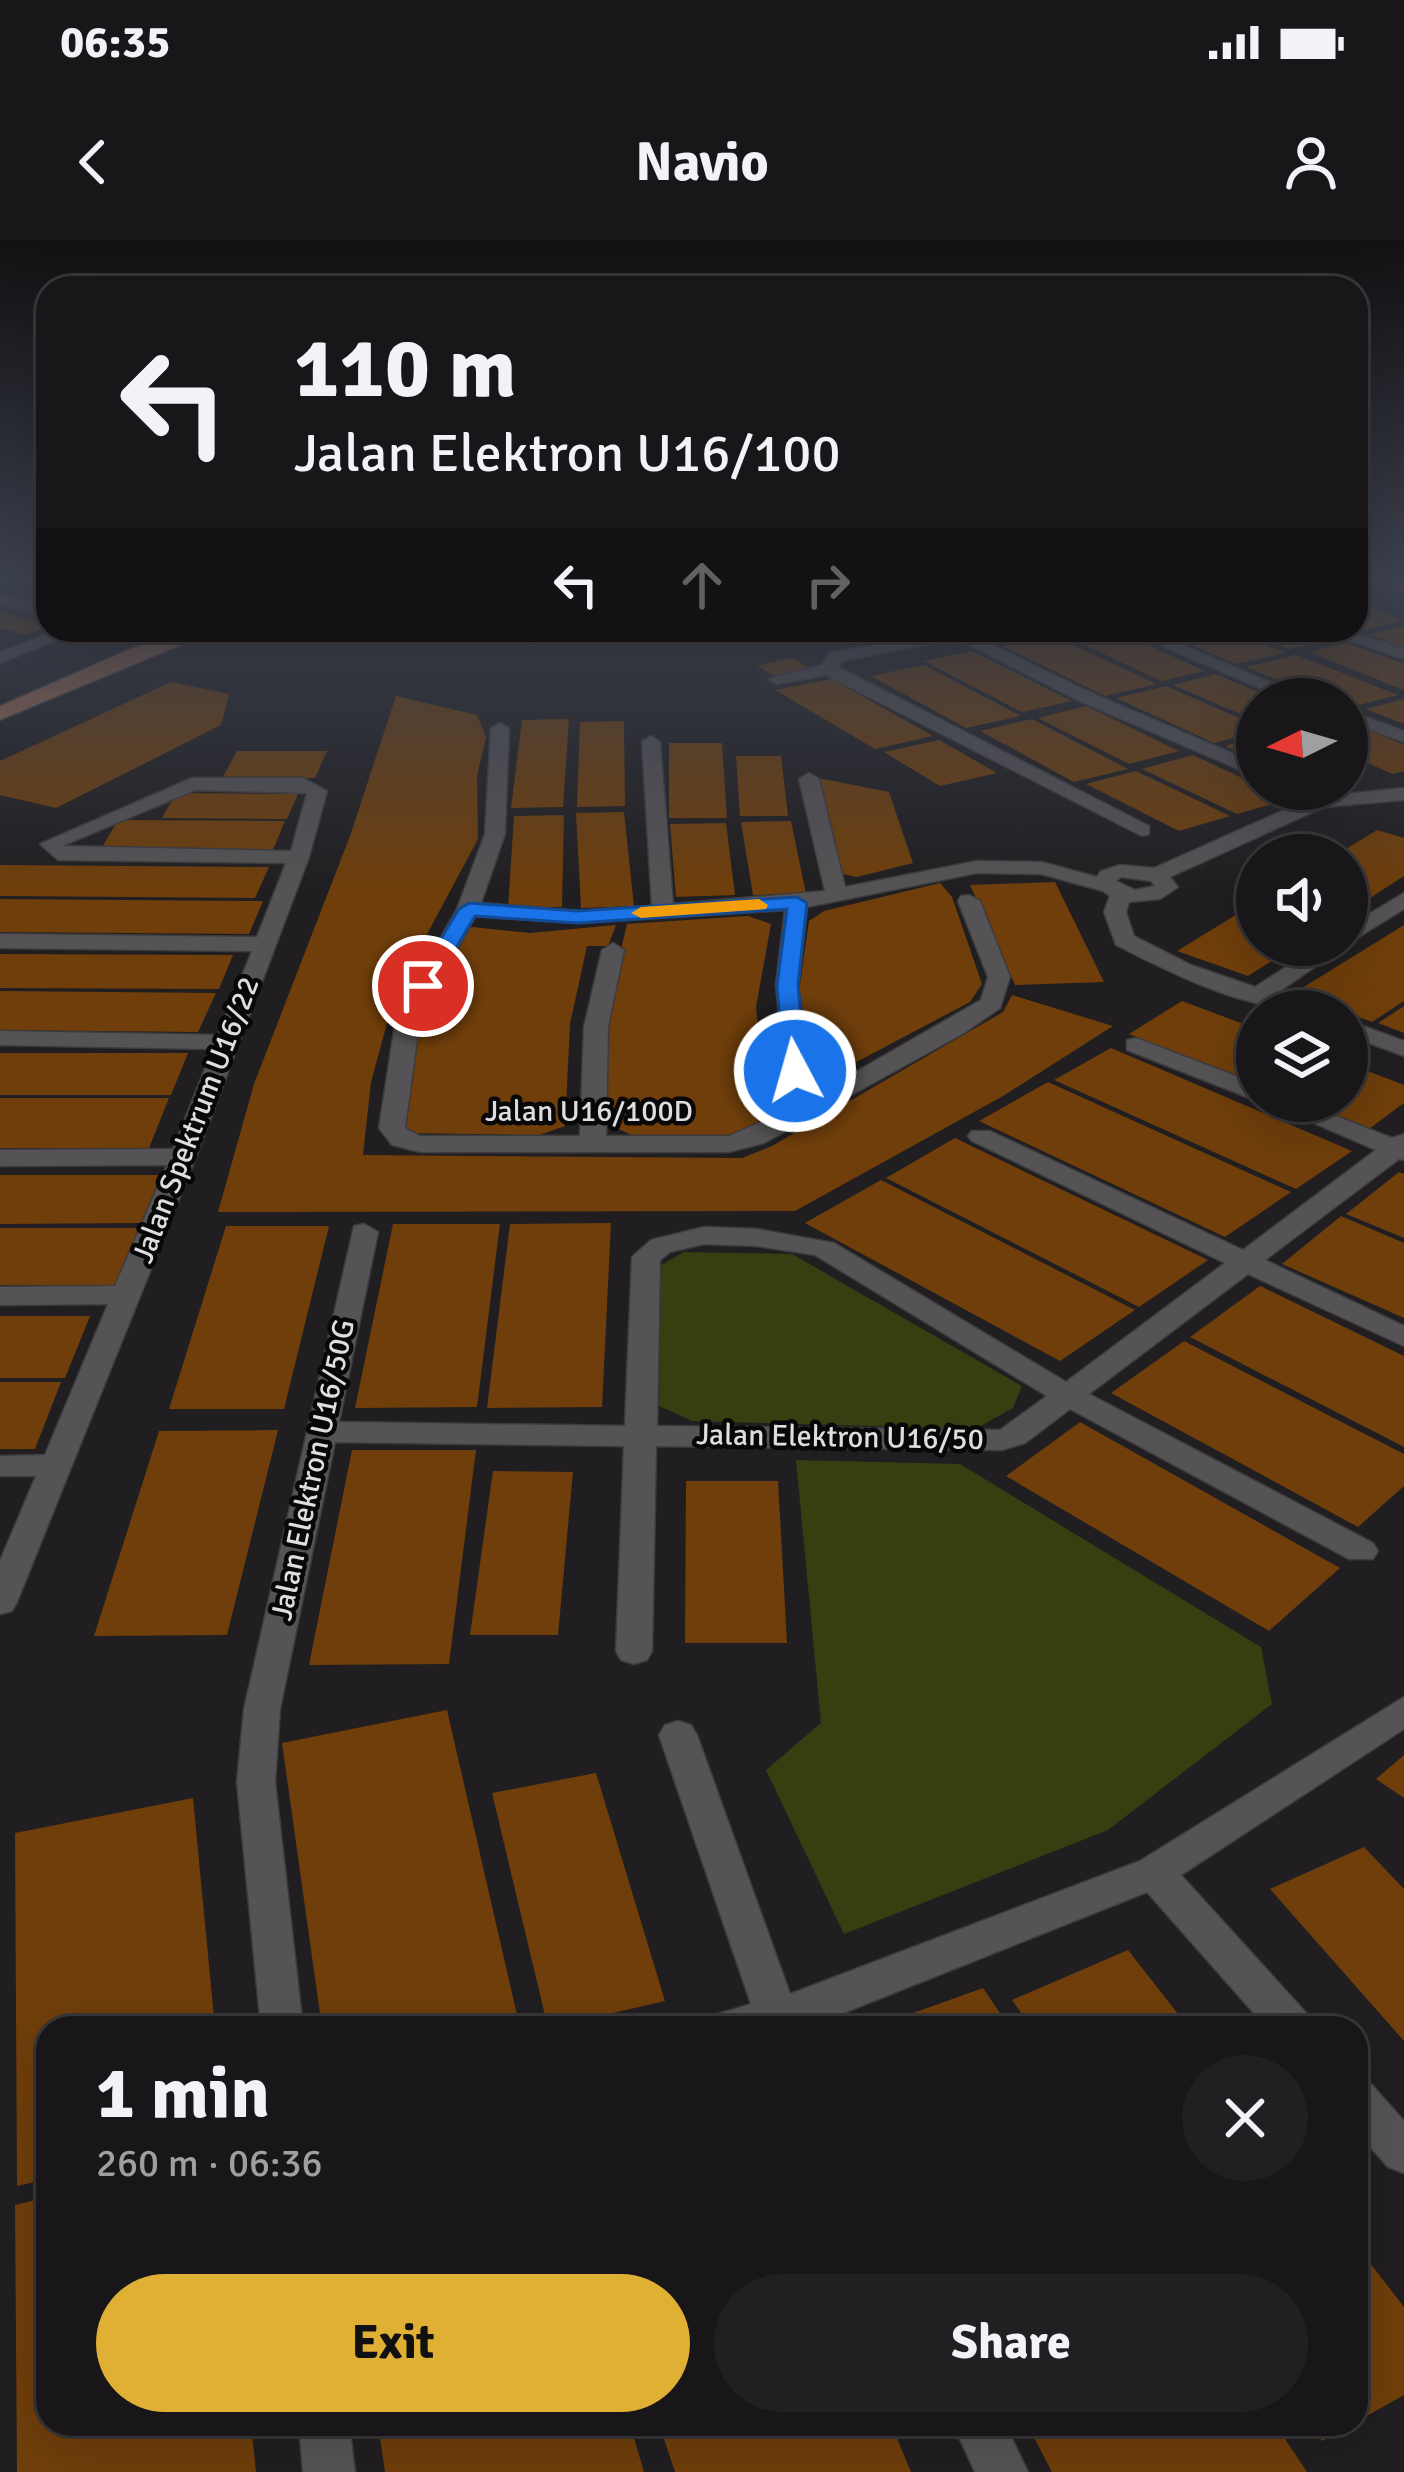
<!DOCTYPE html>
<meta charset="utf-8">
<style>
body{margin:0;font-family:Signika,sans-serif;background:#211f21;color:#f1f3f6;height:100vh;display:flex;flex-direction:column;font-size:45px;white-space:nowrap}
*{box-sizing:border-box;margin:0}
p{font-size:39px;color:#9f9fa2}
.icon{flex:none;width:66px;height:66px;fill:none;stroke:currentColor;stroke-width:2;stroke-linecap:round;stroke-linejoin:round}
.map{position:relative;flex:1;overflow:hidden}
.panel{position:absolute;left:36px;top:1776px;width:1332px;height:420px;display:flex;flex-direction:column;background:#181618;border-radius:36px;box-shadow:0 12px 48px #0002,0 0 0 3px #363537}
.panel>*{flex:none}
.top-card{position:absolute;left:36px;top:36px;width:1332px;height:366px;border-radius:36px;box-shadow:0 12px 48px #0002,0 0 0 3px #363537;background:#181618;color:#f1f3f6;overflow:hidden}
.needle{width:78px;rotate:265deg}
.fabs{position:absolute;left:1236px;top:438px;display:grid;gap:24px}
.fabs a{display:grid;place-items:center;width:132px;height:132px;border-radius:50%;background:#181618;box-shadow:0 12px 48px #0002,0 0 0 3px #363537;font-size:60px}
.pin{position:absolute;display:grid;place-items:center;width:102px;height:102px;color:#fff;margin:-51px;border:6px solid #fff;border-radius:50%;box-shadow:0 3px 12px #0007}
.me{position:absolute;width:132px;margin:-66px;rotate:354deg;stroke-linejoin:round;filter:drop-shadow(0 0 9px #0008)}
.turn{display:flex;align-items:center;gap:42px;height:252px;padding:0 60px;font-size:54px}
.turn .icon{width:156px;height:156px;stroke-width:2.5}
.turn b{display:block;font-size:84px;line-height:102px}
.lanes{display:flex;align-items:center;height:114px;padding:0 60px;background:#0003;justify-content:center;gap:60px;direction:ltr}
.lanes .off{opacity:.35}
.round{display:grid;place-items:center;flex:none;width:126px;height:126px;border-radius:63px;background:#211f21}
.overview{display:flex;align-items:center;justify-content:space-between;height:204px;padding:0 60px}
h1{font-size:72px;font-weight:800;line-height:90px}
.button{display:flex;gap:24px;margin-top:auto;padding:24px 60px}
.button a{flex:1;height:138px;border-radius:72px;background:#e0b034;color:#111;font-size:48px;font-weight:800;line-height:138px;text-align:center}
.button a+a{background:#211f21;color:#f1f3f6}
.status{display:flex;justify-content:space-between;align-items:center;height:84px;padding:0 60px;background:#181618;direction:ltr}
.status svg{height:33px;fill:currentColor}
header{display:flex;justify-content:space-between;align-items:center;height:156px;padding:0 60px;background:#181618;font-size:54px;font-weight:800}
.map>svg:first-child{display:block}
</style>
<div class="status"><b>06:35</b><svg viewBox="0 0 49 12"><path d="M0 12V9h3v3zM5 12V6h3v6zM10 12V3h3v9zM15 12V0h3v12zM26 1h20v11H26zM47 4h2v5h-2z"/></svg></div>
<header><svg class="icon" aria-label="back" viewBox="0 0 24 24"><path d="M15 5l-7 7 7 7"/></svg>Navio<svg class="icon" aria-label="person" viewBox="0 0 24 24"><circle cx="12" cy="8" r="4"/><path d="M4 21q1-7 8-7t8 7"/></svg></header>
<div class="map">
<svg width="1404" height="2232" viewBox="0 0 1404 2232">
<rect width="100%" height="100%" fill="#201e20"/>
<!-- green -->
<path fill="#373e0f" d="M460,390H622L532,406Z
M684,1012L792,1014L1022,1146L1013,1168L975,1189L692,1181L659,1166L661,1025Z
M796,1220L960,1224L1261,1407L1272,1464L1108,1590L844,1694L766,1530L821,1483Z"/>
<!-- building -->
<path fill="#6f3e0b" d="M1356,362L1404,380V381L1356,392Z
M0,372L48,384V387L27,395L0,388Z
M1404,386V408L1368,394Z
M1069,390H1115L1205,431L1161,441L1058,392Z
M1157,390H1229L1285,413L1236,424Z
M1243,390H1307L1331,400L1289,409Z
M1053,396L1157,444L1105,456L1003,406Z
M1347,403L1404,424V450L1309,412Z
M972,411L1072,461L1022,472L924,421Z
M1296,415L1398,455L1347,468V459H1325L1246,427Z
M791,418L812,429L777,437L757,426Z
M924,425L1021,476L966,488L871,436Z
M1216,434L1274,459H1257V481L1173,445Z
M832,439L933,496L875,509L775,450Z
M171,442L229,454L221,485L56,568L0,555V521Z
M1166,446L1257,486V492L1214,503L1116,458Z
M396,456L477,475L486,497L477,536L478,599L395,754L371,842L363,915L742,918L772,906L1003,772L1012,755L1113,786L1003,856L795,971L218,972L254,844L350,596Z
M1404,459V484L1366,469Z
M1086,466L1179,511L1129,524L1038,478Z
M569,479L563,567L511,568L522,480Z
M1032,479L1128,529L1074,542L980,491Z
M624,481L625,566L577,567L580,482Z
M1347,481L1404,505V531L1393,534L1347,514Z
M1257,497V520L1225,506Z
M939,500L997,533L940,546L884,512Z
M669,503H722L727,578H669Z
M237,511H327L315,538L223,537Z
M1193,515L1257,545V549L1289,559L1237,574L1142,529Z
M736,516H781L788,576H740Z
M1136,531L1230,576L1179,591L1086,544Z
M818,538L889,552L913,623L857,637L834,632L816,549Z
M176,553L298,554L287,579L162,578Z
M624,572L634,666L581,668L576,573Z
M564,575L562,667L508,668L514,576Z
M118,580L285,581L273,610L101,609Z
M791,581L806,654L753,655L741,582Z
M726,583L735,655L676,657L670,584Z
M1377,590L1404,598V636L1367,660L1347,654V615H1336Z
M0,625L269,627L255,658L0,656Z
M1055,642L1104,742L1015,745L970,645Z
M940,643L952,657L982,744L970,762L830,836L806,825L798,758L809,681L824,671Z
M0,659L263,661L249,694L0,692Z
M1257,662V705H1297L1248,736L1177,711Z
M748,676L771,684L756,767L760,804L774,863L756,887L733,896L636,897L612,886L606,876L605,777L627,684Z
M616,685L608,706H587L570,784L565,886L539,895L401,893L418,782L462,693L472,687L530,693Z
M1404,685V761L1372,782L1294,753Z
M0,714L233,715L219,749L0,748Z
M0,751L216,753L198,792L0,790Z
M1182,761L1257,789V845L1129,794Z
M1404,766V793L1378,783Z
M1111,808L1352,911L1296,949L1054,840Z
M0,813H188L171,855H0Z
M1347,823L1404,845V863L1369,889L1299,861H1347Z
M1048,842L1291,952L1225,997L979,881Z
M0,858H169L149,908H0Z
M955,898L1208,1020L1139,1067L886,938Z
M1399,932L1404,934V998L1346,974Z
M0,935H162L144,983L0,984Z
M881,940L1135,1070L1060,1121L805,983Z
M1341,976L1404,1003V1078L1282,1024Z
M611,983L602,1167L487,1168L510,984Z
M393,984H500L477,1167L355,1168Z
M226,986H329L284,1169H169Z
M0,988H139L118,1045H0Z
M1260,1046L1404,1116V1207L1190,1097Z
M0,1076H90L65,1138H0Z
M1184,1101L1404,1214V1246L1358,1287L1111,1153Z
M0,1142H61L35,1209H0Z
M1080,1182L1340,1328L1269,1391L1006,1236Z
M278,1190L227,1395L94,1396L159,1191Z
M352,1210H476L449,1424L309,1425Z
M493,1231L573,1232L558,1395H470Z
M686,1241H778L787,1403H685Z
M447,1470L520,1788H322L282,1503Z
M1404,1515V1558L1376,1539Z
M596,1533L665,1761L548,1788L492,1553Z
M193,1558L215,1788H48V1939L17,1946L15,1593Z
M1364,1607L1404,1649V1801L1270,1649Z
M1128,1710L1189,1788H1032L1012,1760Z
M983,1748L1010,1788H875L874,1787Z
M48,1957V2184H251L256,2232H17L15,1965Z
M1356,2005L1404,2067V2155L1356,2182Z
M378,2184H630L644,2232H385Z
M659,2184H891L911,2232H675Z
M1027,2184H1275L1307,2232H1052Z
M1310,2184H1352L1322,2201Z"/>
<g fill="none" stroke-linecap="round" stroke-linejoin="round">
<!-- minor casing -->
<g stroke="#3c3b3d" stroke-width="3">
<path id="minor" d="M0,355L48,366V376L0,365Z
M59,390H82L0,423V412Z
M954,390H982L975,396L1087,451L1257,524V537L1075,459L957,399L842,421L838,427L1149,586V594L1142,596L826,435L777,444L768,439L822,425L830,413Z
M1125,390H1147L1309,459H1285Z
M1320,390H1345L1404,409V419Z
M1347,470L1404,491V502L1347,481Z
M500,483L509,488L505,594L481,663L577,671L652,666L642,502L651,496L660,502L673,664L825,651L799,539L809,533L819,539L845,647L977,621L1042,622L1097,637L1101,631L1120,625L1154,628L1313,557L1404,548V560L1324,567L1170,637L1178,647L1160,659L1129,662L1126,672L1134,696L1191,725L1255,747L1320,705H1346L1276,754L1316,771C1246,771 1177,736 1116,705L1104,672L1110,656L1103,651L1041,634L977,633L807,667L798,745L812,857L981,760L988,737L958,661L961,656L969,655L980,661L1010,737L1000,768L964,793L764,903L729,912H420L392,905L379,888L396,778L457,669L485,594L491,488ZM1121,637L1151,641L1155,646L1135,650L1116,641ZM785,670L776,745L788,870L729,896H606L608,787L624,710L613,703L602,710L584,787L580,896H420L405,888L420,778L475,676L577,683Z
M192,538H303L327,551L309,617L196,917L17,1362L12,1371L0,1374V1321L36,1236H0V1216L45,1215L108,1064L0,1065V1047L115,1046L167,925L0,926V910L173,909L213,809L0,805V791L218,795L252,711L0,708V694L257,697L286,623L58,620L40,604ZM195,550L307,553L291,611L62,606Z
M1404,653V669L1347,704V687Z
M1347,780L1404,801V816L1347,795Z
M1136,798L1257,844V861L1127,810V800Z
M1263,861H1298L1392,898L1404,894V920L1399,919L1265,1020L1404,1086V1106L1248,1034L1089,1154L1373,1303L1378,1311L1373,1319H1349L1070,1169L1025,1203L1002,1210L656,1206L652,1411L647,1420L634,1424L621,1420L616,1411L624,1206L335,1202L280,1469L275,1542L303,1788H261L237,1542L244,1469L354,986L364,984L378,992L339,1182L625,1186L632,1017L651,1000L704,987L757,989L834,1003L1066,1142L1225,1023L972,901L968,896L972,891H990L1243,1010L1376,910ZM704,1004L757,1006L815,1015L1047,1156L1000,1190L657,1186L660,1020L670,1012Z
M1404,1457V1489L1181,1635L1308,1775L1314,1788H1267L1147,1652L816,1784L709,1788L715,1775L751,1764L659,1495L665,1485L678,1481L691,1485L697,1495L790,1754L1140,1621Z
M1356,1839L1372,1845L1404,1881V1933L1388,1927L1356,1891Z
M299,2184H349L355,2232H303Z
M953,2184H1005L1028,2232H975Z"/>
</g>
<!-- major casing -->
<g stroke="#3c3b3d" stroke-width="3">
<path id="major" d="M1366,339L1404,341V353L1369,343Z
M187,390H217L0,480V466L130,409Z"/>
</g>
<!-- minor -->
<use href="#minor" fill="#555355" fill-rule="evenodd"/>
<!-- major -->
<use href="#major" fill="#a06c51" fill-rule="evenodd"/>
</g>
<!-- sky -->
<linearGradient id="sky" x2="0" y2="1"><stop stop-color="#121012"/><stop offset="0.52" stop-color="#3c414e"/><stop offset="1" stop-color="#3c414e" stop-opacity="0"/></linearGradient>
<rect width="1404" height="652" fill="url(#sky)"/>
<!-- route -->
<path fill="#1a73e8" stroke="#114b97" stroke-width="3" d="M797,657L807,663L798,745L806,831L795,838L784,831L777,745L787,669L577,683L475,676L430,751L412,746L459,669L469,663L577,671Z"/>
<!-- slow -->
<path fill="#f59e0b" d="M759,659L768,665L766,669L641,678L631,673L641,667Z"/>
<g text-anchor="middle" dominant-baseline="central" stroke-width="9" stroke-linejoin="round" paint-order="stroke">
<!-- street labels -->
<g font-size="30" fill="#dfdddf" stroke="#090809">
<text x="589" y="871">Jalan U16/100D</text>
<text transform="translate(196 880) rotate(-69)">Jalan Spektrum U16/22</text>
<text transform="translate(840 1197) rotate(1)">Jalan Elektron U16/50</text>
<text transform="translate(313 1230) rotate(-78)">Jalan Elektron U16/50G</text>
</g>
</g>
</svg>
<div class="fabs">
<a><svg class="needle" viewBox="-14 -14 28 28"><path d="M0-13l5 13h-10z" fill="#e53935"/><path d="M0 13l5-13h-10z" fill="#9f9fa2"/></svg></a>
<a><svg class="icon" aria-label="sound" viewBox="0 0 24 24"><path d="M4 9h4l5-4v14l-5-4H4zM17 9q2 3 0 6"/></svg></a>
<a><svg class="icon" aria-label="layers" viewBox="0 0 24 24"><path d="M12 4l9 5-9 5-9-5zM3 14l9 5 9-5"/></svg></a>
</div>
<div class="pin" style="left:423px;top:746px;background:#d93025"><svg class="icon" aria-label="arrive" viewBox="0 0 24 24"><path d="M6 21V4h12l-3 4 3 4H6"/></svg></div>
<svg class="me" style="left:795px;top:831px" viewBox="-20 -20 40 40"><circle r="17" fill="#1a73e8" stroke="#fff" stroke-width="3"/><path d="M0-11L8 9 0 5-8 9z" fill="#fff"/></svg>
<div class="top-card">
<div class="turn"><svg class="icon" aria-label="left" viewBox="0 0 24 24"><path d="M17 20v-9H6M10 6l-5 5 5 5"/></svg><div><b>110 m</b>Jalan Elektron U16/100</div></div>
<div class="lanes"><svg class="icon" aria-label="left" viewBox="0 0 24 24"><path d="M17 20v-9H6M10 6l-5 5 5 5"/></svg><svg class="icon off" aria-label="ahead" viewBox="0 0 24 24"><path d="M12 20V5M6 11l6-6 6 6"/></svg><svg class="icon off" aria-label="right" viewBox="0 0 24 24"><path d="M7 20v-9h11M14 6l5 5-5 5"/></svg></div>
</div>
<section class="panel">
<div class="overview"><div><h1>1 min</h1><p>260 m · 06:36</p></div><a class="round"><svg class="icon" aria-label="close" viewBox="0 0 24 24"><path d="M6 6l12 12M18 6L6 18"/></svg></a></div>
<div class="button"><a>Exit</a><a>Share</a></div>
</section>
</div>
